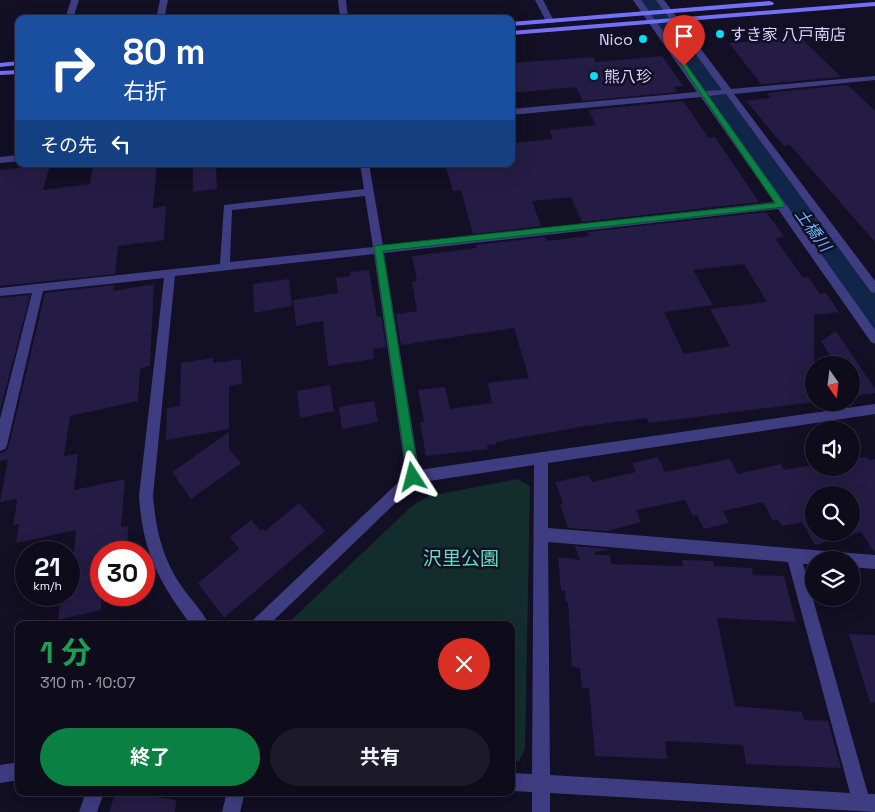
<!DOCTYPE html>
<html lang="ja">
<meta charset="utf-8">
<style>
body{margin:0;font-family:"Space Grotesk","Noto Sans JP",sans-serif;background:#1c1928;color:#f1f3f6;height:100vh;display:flex;flex-direction:column;font-size:19px;white-space:nowrap}
*{box-sizing:border-box;margin:0}
p{font-size:16px;color:#9b9ba3}
.icon{flex:none;width:28px;height:28px;fill:none;stroke:currentColor;stroke-width:2;stroke-linecap:round;stroke-linejoin:round}
.map{position:relative;flex:1;overflow:hidden}
.details{position:absolute;left:15px;top:621px;width:500px;height:175px;display:flex;flex-direction:column;background:#0e0b1b;border-radius:10px;box-shadow:0 5px 20px #0002,0 0 0 1px #2e2b3a}
.details>*{flex:none}
.guide{position:absolute;left:15px;top:15px;width:500px;height:152px;border-radius:10px;box-shadow:0 5px 20px #0002,0 0 0 1px #2e2b3a;background:#1a4fa0;color:#fff;overflow:hidden}
.needle{width:32px;rotate:166deg}
.tools{position:absolute;left:805px;top:356px;display:grid;gap:10px}
.tools a{display:grid;place-items:center;width:55px;height:55px;border-radius:50%;background:#0e0b1b;box-shadow:0 5px 20px #0002,0 0 0 1px #2e2b3a;font-size:25px}
.speed{position:absolute;left:15px;top:541px;display:flex;gap:10px;font-size:25px;font-weight:700;text-align:center}
.speed>*{display:grid;place-content:center;width:65px;height:65px;border-radius:50%;background:#0e0b1b;box-shadow:0 5px 20px #0002,0 0 0 1px #2e2b3a;line-height:1}
.speed small{font-size:12px;font-weight:400}
.speed .limit{border:8px solid #d22;background:#fff;color:#111}
.pin{position:absolute;display:grid;place-items:center;width:42px;height:42px;color:#fff;margin:-51px -21px;border-radius:50% 50% 50% 0;rotate:-45deg;box-shadow:0 0 5px #0007}
.pin .icon{rotate:45deg}
.me{position:absolute;width:55px;margin:-28px;rotate:351deg;stroke-linejoin:round;filter:drop-shadow(0 0 4px #0008)}
.turn{display:flex;align-items:center;gap:18px;height:105px;padding:0 25px;font-size:22px}
.turn .icon{width:65px;height:65px;stroke-width:2.5}
.turn b{display:block;font-size:35px;line-height:42px}
.then{display:flex;align-items:center;height:48px;padding:0 25px;background:#0003;gap:10px;font-size:19px}
.round{display:grid;place-items:center;flex:none;width:52px;height:52px;border-radius:26px;background:#1c1928}
.overview{display:flex;align-items:center;justify-content:space-between;height:85px;padding:0 25px}
h1{font-size:30px;font-weight:700;line-height:38px;color:#1e9e55}
.primary-button{display:flex;gap:10px;margin-top:auto;padding:10px 25px}
.primary-button a{flex:1;height:58px;border-radius:30px;background:#0b8043;color:#fff;font-size:20px;font-weight:700;line-height:58px;text-align:center}
.primary-button a+a{background:#1c1928;color:#f1f3f6}
.map>svg:first-child{display:block}
</style>
<div class="map">
<svg width="875" height="812" viewBox="0 0 875 812">
<rect width="100%" height="100%" fill="#130f24"/>
<!-- green -->
<path fill="#132d2d" d="M518,479L530,486L525,749L519,761L511,760V625H286L412,506L429,496Z"/>
<g fill="none" stroke-linecap="round" stroke-linejoin="round">
<!-- river -->
<path fill="#102547" fill-rule="evenodd" d="M633,0H659L875,284V330L861,325Z"/>
</g>
<!-- building -->
<path fill="#241c44" fill-rule="evenodd" d="M800,37L841,77L761,84L729,43Z
M662,56L683,86L674,87L677,92L583,101L576,87L511,93V63L593,57L596,62Z
M848,85L875,111V242L790,145L784,146L746,101L771,98L767,93Z
M683,101L709,138L715,137L759,202L582,222L571,197L532,201L541,226L473,234L461,190L453,191L445,164H511V143L553,139L549,130L596,125L588,110Z
M93,164H157L153,208L166,206L164,240L118,246L115,274L0,286V170L50,165L43,190L90,184Z
M193,164H216L217,189L193,192Z
M766,212L784,237L775,238L803,278L808,277L820,294L826,293L839,312L814,315V402L649,423L646,418L586,426L496,442V444L487,445L488,449L426,456L420,422H424L418,390L445,387L450,409L492,403L488,383L529,378L514,328L401,345L396,314L417,311L412,282L417,281L412,256L477,248L476,245L545,237L547,241L589,236L587,232ZM744,264L767,302L710,309L730,346L684,354L664,312L713,305L693,270Z
M369,270L377,317L381,316L386,347L373,349L374,359L328,366L323,321L296,326L293,300L338,293L336,278L350,276V272Z
M289,279L292,306L254,313L253,284Z
M154,284L150,366L140,368L138,401L70,416L64,456L78,454L74,490L125,479L121,527L128,526L127,552H101V610L58,620L61,595H69V587H71L76,530L16,543L19,524L13,525L17,501L16,499L0,502L8,459L0,461V453L6,451L9,445L45,293L114,285L113,291Z
M30,295L0,411V298Z
M836,331L875,389V393L856,396L851,388V365H836L821,341Z
M213,358V363L241,359L242,384L229,386V429L166,440L167,408L180,406L181,363Z
M330,385L334,411L300,418L297,391Z
M374,401L378,422L342,429L339,407Z
M229,432V449L241,463L191,499L172,472Z
M658,457L665,472L730,459L738,474L781,464L784,470L814,465V468H851V459L868,457L869,460L875,459V553L861,532L815,545L802,522L782,526L778,519L773,521L763,502L723,511L729,523L704,529L697,515L693,516L685,500L636,510L641,522L608,531L568,528L560,504L563,503L555,482L589,475L592,482L636,472L632,463ZM814,495H851V532H814Z
M299,503L325,531L224,618L198,583L239,549L230,537L251,520L261,531L263,529L265,531Z
M575,546L610,549L595,552V555H610L611,564L683,566L682,560L713,561L714,566L752,568L753,575L784,576L796,622L717,618L735,706L802,712L804,720L828,721L841,768L746,764L743,745L665,741L667,759L595,756L589,688H582L580,668L572,667L568,602H566L565,591L561,590L558,557L580,560Z
M849,634L875,635V702L870,703Z
M116,792L176,800L175,812H109Z"/>
<g fill="none" stroke-linecap="round" stroke-linejoin="round">
<!-- street -->
<path fill="#3f3d81" fill-rule="evenodd" d="M71,0H79L73,19H65Z
M160,0H168L164,19H156Z
M338,0H346L348,19H340Z
M535,0H543L554,21L553,23H547Z
M633,0H641L705,91L722,90L656,0H664L731,89L875,76V80L734,94L875,281V293L871,292L726,94L709,96L875,330V344L871,342L778,209L384,253L419,470L875,404V414L548,463V528L875,555V569L851,567V560H814V564H803L868,794H875V812L550,793V812H532V792L511,791V773L532,774L534,465L416,483L269,625H250L253,620L406,475L374,254L175,276L153,496C156,530 162,558 182,587C190,599 203,611 209,625H191C158,580 143,553 139,496L164,278L43,291L7,445L5,449L0,451V419L32,293L0,296V288L220,264L224,205L364,189L360,164H369L383,246L774,202L701,97L511,115V109L697,92ZM365,196L373,247L230,262L232,210ZM548,542L788,562L850,793L550,775Z
M19,155V161L0,163V157Z
M19,762V780L0,783V765Z
M86,792H104L97,812H79Z
M227,792H245L240,812H222Z"/>
<!-- secondary -->
<path fill="#736ff9" fill-rule="evenodd" d="M770,1L774,3L773,5L511,26V22Z
M875,2V6L511,35V31Z
M19,61V65L0,67V63Z
M19,70V74L0,75V71Z"/>
</g>
<!-- route -->
<path fill="#0b8043" stroke="#07532c" d="M681,64H686L784,203V207L383,251L419,477L413,483L408,481L374,246L775,203Z"/>
<!-- markers -->
<g fill="#0bdbf3" stroke="#130f24" stroke-width="2">
<circle cx="720" cy="34" r="5"/>
<circle cx="643" cy="39" r="5"/>
<circle cx="594" cy="76" r="5"/>
</g>
<g text-anchor="middle" dominant-baseline="central" stroke-width="5" stroke-linejoin="round" paint-order="stroke">
<!-- far-poi labels -->
<g font-size="16" fill="#d9d4fd" stroke="#130f24" text-anchor="start">
<text x="730" y="34">すき家 八戸南店</text>
<text x="633" y="39" text-anchor="end">Nico</text>
<text x="604" y="76">熊八珍</text>
</g>
<!-- far-water labels -->
<g font-size="16" font-style="italic" fill="#67b5f8" stroke="#130f24">
<text transform="translate(813 230) rotate(54)">土橋川</text>
</g>
<!-- park labels -->
<g font-size="19" fill="#63dabd" stroke="#130f24">
<text x="461" y="558">沢里公園</text>
</g>
</g>
</svg>
<div class="tools">
<a><svg class="needle" viewBox="-14 -14 28 28"><path d="M0-13l5 13h-10z" fill="#e53935"/><path d="M0 13l5-13h-10z" fill="#9b9ba3"/></svg></a>
<a><svg class="icon" aria-label="sound" viewBox="0 0 24 24"><path d="M4 9h4l5-4v14l-5-4H4zM17 9q2 3 0 6"/></svg></a>
<a><svg class="icon" aria-label="search" viewBox="0 0 24 24"><circle cx="10" cy="10" r="6"/><path d="M15 15l6 6"/></svg></a>
<a><svg class="icon" aria-label="layers" viewBox="0 0 24 24"><path d="M12 4l9 5-9 5-9-5zM3 14l9 5 9-5"/></svg></a>
</div>
<div class="speed"><div>21<small>km/h</small></div><div class="limit">30</div></div>
<div class="pin" style="left:684px;top:66px;background:#d93025"><svg class="icon" aria-label="arrive" viewBox="0 0 24 24"><path d="M6 21V4h12l-3 4 3 4H6"/></svg></div>
<svg class="me" style="left:413px;top:477px" viewBox="-20 -20 40 40"><path d="M0-17L14 15 0 8-14 15z" fill="#0b8043" stroke="#fff" stroke-width="4"/></svg>
<div class="guide">
<div class="turn"><svg class="icon" aria-label="right" viewBox="0 0 24 24"><path d="M7 20v-9h11M14 6l5 5-5 5"/></svg><div><b>80 m</b>右折</div></div>
<div class="then">その先<svg class="icon" aria-label="left" viewBox="0 0 24 24"><path d="M17 20v-9H6M10 6l-5 5 5 5"/></svg></div>
</div>
<section class="details">
<div class="overview"><div><h1>1 分</h1><p>310 m · 10:07</p></div><a class="round" style="background:#d93025;color:#fff"><svg class="icon" aria-label="close" viewBox="0 0 24 24"><path d="M6 6l12 12M18 6L6 18"/></svg></a></div>
<div class="primary-button"><a>終了</a><a>共有</a></div>
</section>
</div>
